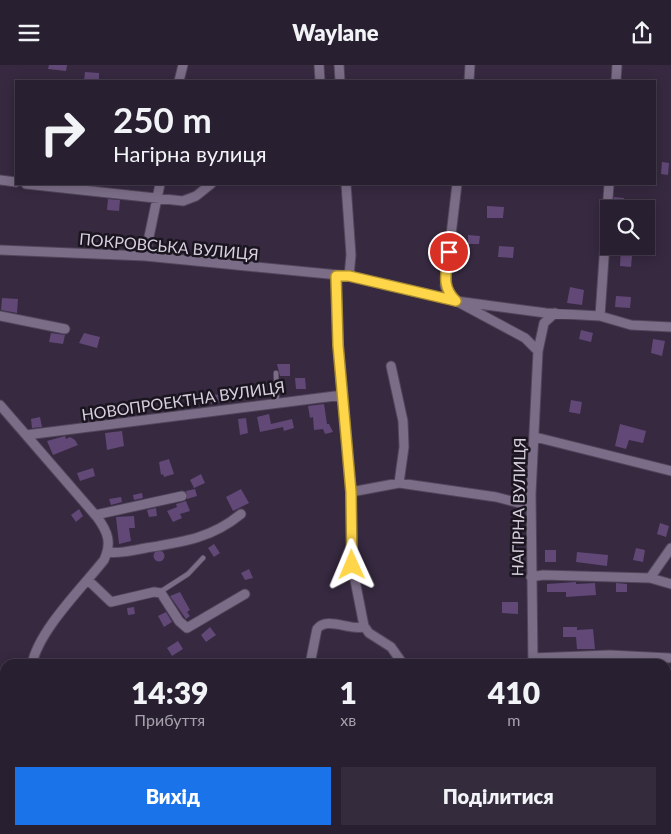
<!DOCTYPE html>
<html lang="uk">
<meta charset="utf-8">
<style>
body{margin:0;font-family:Lato,sans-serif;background:#342c3c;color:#f1f3f6;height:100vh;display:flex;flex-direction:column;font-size:19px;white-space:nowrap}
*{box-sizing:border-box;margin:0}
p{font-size:16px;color:#a5a2ab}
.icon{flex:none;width:28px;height:28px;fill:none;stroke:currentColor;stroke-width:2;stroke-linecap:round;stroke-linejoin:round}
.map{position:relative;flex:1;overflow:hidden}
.details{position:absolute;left:0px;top:594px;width:671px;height:176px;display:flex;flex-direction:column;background:#281f30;border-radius:15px 15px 0 0;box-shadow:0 2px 12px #0003,0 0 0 1px #443d4c}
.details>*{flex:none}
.top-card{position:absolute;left:15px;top:15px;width:641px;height:105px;border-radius:0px;box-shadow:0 2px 12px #0003,0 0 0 1px #443d4c;background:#281f30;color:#f1f3f6;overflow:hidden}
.fabs{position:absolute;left:600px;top:135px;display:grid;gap:10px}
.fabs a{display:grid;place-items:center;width:55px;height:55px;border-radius:0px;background:#281f30;box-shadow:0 2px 12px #0003,0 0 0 1px #443d4c;font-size:25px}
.pin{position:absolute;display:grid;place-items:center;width:42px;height:42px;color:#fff;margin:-21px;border:2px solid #fff;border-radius:50%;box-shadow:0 1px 5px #0007}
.me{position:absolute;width:55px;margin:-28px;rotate:359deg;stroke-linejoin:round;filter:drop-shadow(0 0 4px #0008)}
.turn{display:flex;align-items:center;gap:18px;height:105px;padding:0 15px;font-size:22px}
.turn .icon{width:65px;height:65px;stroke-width:2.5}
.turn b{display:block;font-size:35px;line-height:42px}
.eta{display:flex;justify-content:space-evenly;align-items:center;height:85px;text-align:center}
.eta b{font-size:30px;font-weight:800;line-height:35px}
.button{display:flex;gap:10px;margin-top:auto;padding:10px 15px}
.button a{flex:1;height:58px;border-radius:0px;background:#1a73e8;color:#fff;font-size:20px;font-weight:800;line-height:58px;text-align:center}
.button a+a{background:#342c3c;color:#f1f3f6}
header{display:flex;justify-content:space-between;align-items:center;height:65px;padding:0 15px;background:#281f30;font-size:22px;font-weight:800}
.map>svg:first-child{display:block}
</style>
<header><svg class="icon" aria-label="menu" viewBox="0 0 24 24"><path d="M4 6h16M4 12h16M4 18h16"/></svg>Waylane<svg class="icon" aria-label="share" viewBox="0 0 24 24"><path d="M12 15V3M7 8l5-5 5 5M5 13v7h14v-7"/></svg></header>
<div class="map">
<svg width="671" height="769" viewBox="0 0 671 769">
<rect width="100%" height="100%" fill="#362940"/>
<!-- building -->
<path fill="#614876" d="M49,0H67L66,6L48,4Z
M85,7L99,8V16H84Z
M662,97L669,98L668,110L661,109Z
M614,132L624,133L623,140L614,139Z
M108,134L120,135L119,146L107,145Z
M487,141L504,142L503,153H487Z
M468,170L480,171L479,179H468Z
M499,181L514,182L513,193L498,192Z
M621,181H633L631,202L620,201Z
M570,222L584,225L582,240L567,238Z
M616,231L631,232L630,243L615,242Z
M2,233L18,234L17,248L1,245Z
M581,265L593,268L591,277L579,274Z
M51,268L65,270L63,279L49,277Z
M84,268L100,272L97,283L79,278Z
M653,274L665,276L662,291L651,288Z
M277,299H290V311H280Z
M295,313H305L306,324H296Z
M226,329L227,337L211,339L210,330Z
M172,333L173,342L162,344L161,334Z
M571,335L582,337L580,349L569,347Z
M121,339L123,349L113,350L111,340Z
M324,339L327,359H329L333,367L325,369L323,364L314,365L313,352L310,353L308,341Z
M269,349L271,359L292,354L294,363L284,366L283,362L260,367L257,352Z
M40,352L42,362L32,363L31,354Z
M246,353L248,368L240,370L238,354Z
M620,359L646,366L643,378L629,375L626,384L615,381Z
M122,366L124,381L107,385L105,368Z
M65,371L66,374L70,372L75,375L78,380L53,390L47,376Z
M169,394L174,409L164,412L163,409L161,410L159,397Z
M93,403L95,411L80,416L77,408Z
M201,409L205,418L194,423L190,415Z
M195,424L197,431L187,434L186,426Z
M241,424L249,438L233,446L226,432Z
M142,428L143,433L134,435L133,430Z
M121,432L122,437L111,440L109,434Z
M186,436L190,446L180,449L182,453L173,457L167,446L177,442L176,439Z
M156,443L157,451L149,452L147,445Z
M79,444L83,451L76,457L71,450Z
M134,451L135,463H129L131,476L119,479L116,452Z
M660,458L669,461L666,472L657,469Z
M214,479L220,488L214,492L208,483Z
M636,483L645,485L643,497L633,495Z
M545,485H556V497H545Z
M153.5 491a5.5 5.5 0 1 1 11 0a5.5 5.5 0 1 1-11 0Z
M577,487L608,490L607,501L576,497Z
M249,504L253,513L245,515L241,508Z
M576,517V519L595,518L596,530L566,532V527H547V519Z
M616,518L627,519V527H616Z
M180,527L190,545L187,547L190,551L186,554L170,531Z
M502,537H518V549L502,548Z
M134,542L135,549L128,550L127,543Z
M166,547L172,557L164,562L158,551Z
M210,562L216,570L206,577L201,570Z
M563,562H577V565L593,564L595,584H577L576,572H563Z
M178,576L183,584L172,591L167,583Z"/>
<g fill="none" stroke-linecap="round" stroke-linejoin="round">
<!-- lane casing -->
<g stroke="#51465a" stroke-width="6">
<path id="lane" d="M276,308L277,338
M160,527L188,509L203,493"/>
</g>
<!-- street casing -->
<g stroke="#51465a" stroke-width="11">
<path id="street" d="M319,0L320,16
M339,0L340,16
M179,16L183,0
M469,16L470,0
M616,16L617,0
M0,115L16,117
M26,119L183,136L196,131L211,119
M346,119L351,190L349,211
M457,119L445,221L448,228L456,236L525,273L538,286
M0,185L145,191L349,211L456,236L546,248L600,251L631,260L671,262
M145,191L160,119
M336,211L338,280L351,427L352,500L364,561L369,568L391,582L403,599
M0,251L65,264
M600,251L609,119
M391,301L403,356L404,382L399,418
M0,340L97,452C108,467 112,478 104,495C82,523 39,565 32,599
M26,370L343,330
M535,372L671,406
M351,427L399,418L496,432L531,441
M95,450L182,431
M107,487C121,489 133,485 146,483C183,477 212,473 241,449
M531,512L543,510L650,513L671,483
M650,513L671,519
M88,515L111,537L154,527L161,528L179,556L187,563L245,529
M533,593L610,590L669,593
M310,599L317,564C327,551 350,566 364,562
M533,599L531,429L538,286L544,258L555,248
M0,765L15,769
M554,765L556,769
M663,765V769"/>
</g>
<!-- secondary casing -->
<g stroke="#51465a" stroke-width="14">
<path id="secondary" d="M0,701L5,703
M355,765L365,769
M341,769L342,765"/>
</g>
<!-- lane -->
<use href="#lane" stroke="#7b6d87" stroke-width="4.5"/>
<!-- street -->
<use href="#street" stroke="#7b6d87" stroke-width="9"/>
<!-- secondary -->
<use href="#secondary" stroke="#986a71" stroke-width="12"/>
<!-- rail casing -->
<g stroke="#8e8497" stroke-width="4.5">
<path id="rail" d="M0,716L5,718
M0,727L5,728
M127,765L143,769
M147,765L163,769
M197,765L218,769"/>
</g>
<!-- rail -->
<use href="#rail" stroke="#1a151f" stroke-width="2.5" stroke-dasharray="8" stroke-linecap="butt"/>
</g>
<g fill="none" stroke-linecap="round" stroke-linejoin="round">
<!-- route casing -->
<g stroke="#a68a30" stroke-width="12">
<path id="route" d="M352,500L351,427L338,280L336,211H349L456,236C440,220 447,207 449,187"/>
</g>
<!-- route -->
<use href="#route" stroke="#ffd54a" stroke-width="9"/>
</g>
<g text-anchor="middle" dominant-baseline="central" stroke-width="5" stroke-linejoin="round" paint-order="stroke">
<!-- street labels -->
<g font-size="16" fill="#d7cfde" stroke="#1a151f">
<text transform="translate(169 181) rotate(5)">ПОКРОВСЬКА ВУЛИЦЯ</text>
<text transform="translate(183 335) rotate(-8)">НОВОПРОЕКТНА ВУЛИЦЯ</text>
<text transform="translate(518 442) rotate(-89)">НАГІРНА ВУЛИЦЯ</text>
</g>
</g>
</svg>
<div class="fabs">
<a><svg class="icon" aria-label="search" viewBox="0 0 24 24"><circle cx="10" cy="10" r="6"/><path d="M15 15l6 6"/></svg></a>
</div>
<div class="pin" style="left:449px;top:187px;background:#d93025"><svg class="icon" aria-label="arrive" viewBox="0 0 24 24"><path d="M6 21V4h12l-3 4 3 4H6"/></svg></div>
<svg class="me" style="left:352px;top:500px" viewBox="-20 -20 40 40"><path d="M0-17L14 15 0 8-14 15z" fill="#ffd54a" stroke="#fff" stroke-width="4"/></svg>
<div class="top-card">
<div class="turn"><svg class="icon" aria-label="right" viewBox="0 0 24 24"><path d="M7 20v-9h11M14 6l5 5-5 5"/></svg><div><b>250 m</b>Нагірна вулиця</div></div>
</div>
<section class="details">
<div class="eta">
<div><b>14:39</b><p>Прибуття</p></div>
<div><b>1</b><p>хв</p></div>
<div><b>410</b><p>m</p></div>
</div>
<div class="button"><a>Вихід</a><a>Поділитися</a></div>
</section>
</div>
